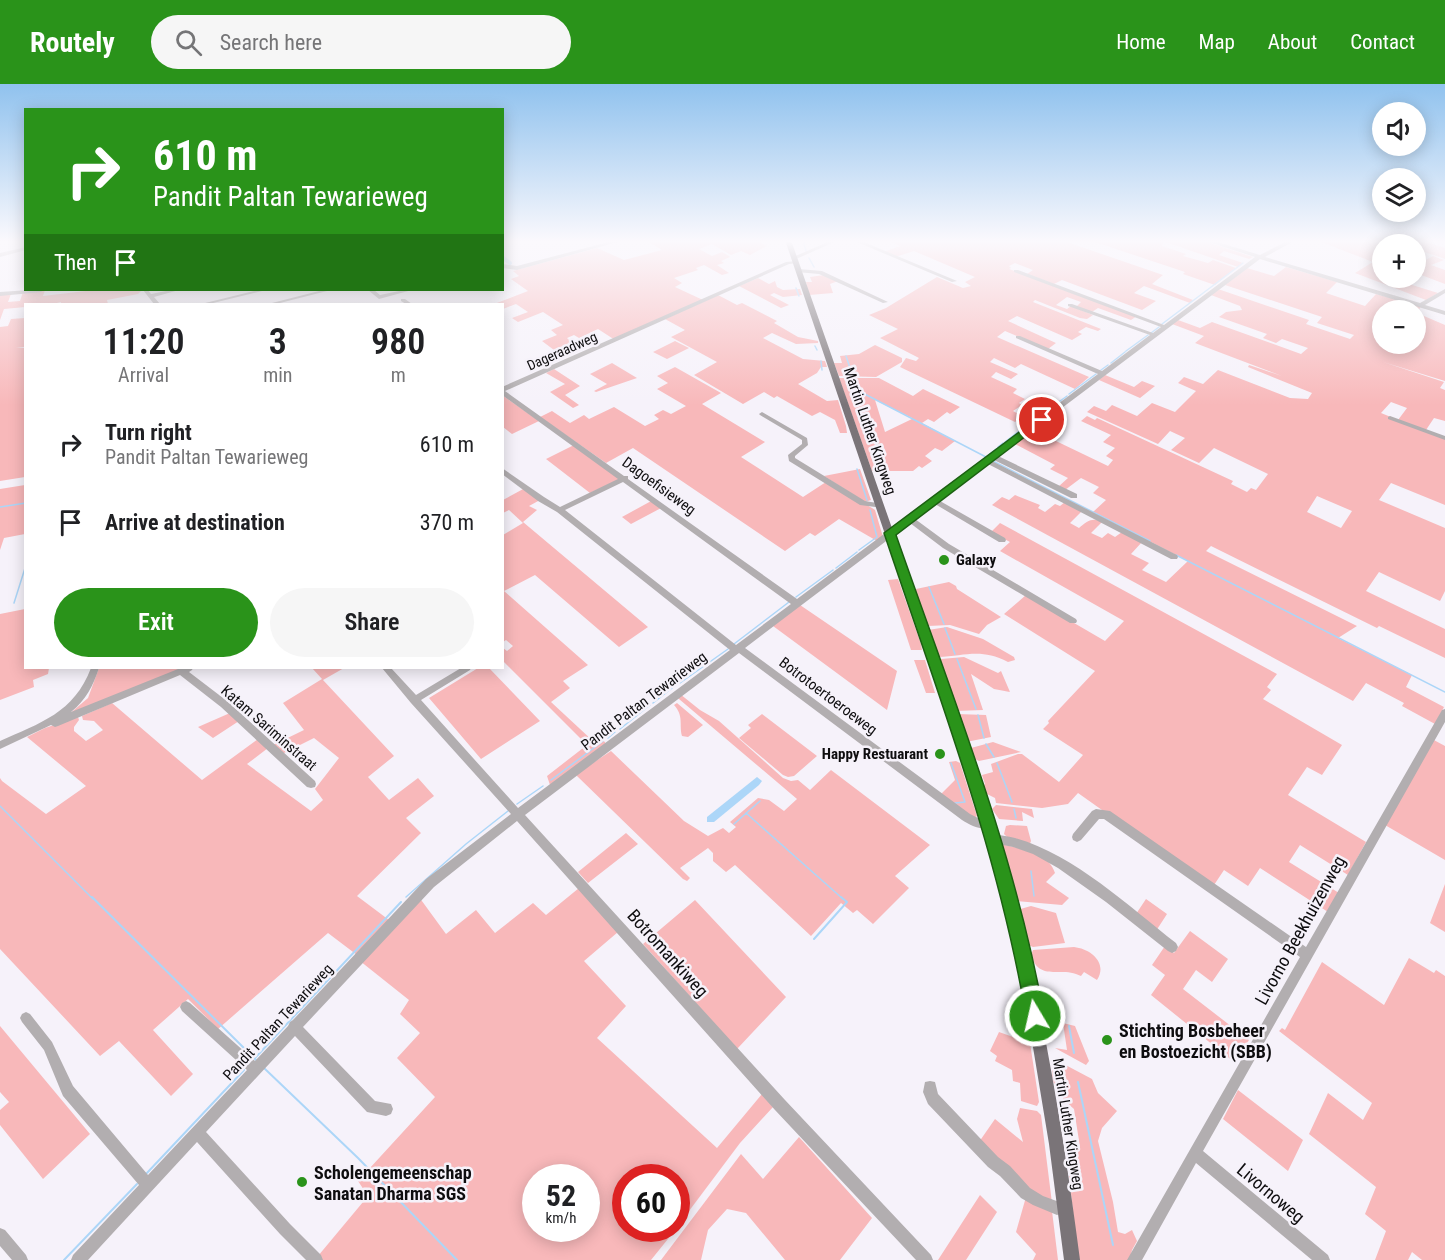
<!DOCTYPE html>
<meta charset="utf-8">
<style>
body{margin:0;font-family:"Roboto Condensed",sans-serif;background:#f6f6f6;color:#202124;height:100vh;display:flex;flex-direction:column;font-size:22px;white-space:nowrap}
*{box-sizing:border-box;margin:0}
p{font-size:20px;color:#757577}
.icon{flex:none;width:33px;height:33px;fill:none;stroke:currentColor;stroke-width:2;stroke-linecap:round;stroke-linejoin:round}
.map{position:relative;flex:1;overflow:hidden}
.side{position:absolute;left:24px;top:219px;width:480px;height:366px;display:flex;flex-direction:column;background:#fff;border-radius:0px;box-shadow:0 3px 15px #0003}
.side>*{flex:none}
.guide{position:absolute;left:24px;top:24px;width:480px;height:183px;border-radius:0px;box-shadow:0 3px 15px #0003;background:#2a931a;color:#fff;overflow:hidden}
.fabs{position:absolute;left:1372px;top:18px;display:grid;gap:12px}
.fabs a{display:grid;place-items:center;width:54px;height:54px;border-radius:50%;background:#fff;box-shadow:0 3px 15px #0003;font-size:30px}
.speed{position:absolute;left:522px;top:1080px;display:flex;gap:12px;font-size:30px;font-weight:700;text-align:center}
.speed>*{display:grid;place-content:center;width:78px;height:78px;border-radius:50%;background:#fff;box-shadow:0 3px 15px #0003;line-height:1}
.speed small{font-size:15px;font-weight:400}
.speed .limit{border:9px solid #d22;background:#fff;color:#111}
.pin{position:absolute;display:grid;place-items:center;width:51px;height:51px;color:#fff;margin:-26px;border:3px solid #fff;border-radius:50%;box-shadow:0 2px 6px #0007}
.me{position:absolute;width:66px;margin:-33px;rotate:351deg;stroke-linejoin:round;filter:drop-shadow(0 0 4px #0008)}
.turn{display:flex;align-items:center;gap:21px;height:126px;padding:0 30px;font-size:27px}
.turn .icon{width:78px;height:78px;stroke-width:2.5}
.turn b{display:block;font-size:42px;line-height:51px}
.then{display:flex;align-items:center;height:57px;padding:0 30px;background:#0003;gap:12px;font-size:22px}
.eta{display:flex;justify-content:space-evenly;align-items:center;height:102px;text-align:center}
.eta b{font-size:36px;font-weight:600;line-height:42px}
.action{display:flex;gap:12px;margin-top:auto;padding:12px 30px}
.action a{flex:1;height:69px;border-radius:36px;background:#2a931a;color:#fff;font-size:24px;font-weight:600;line-height:69px;text-align:center}
.action a+a{background:#f6f6f6;color:#202124}
ul{padding:0;list-style:none}
li{display:flex;align-items:center;gap:18px;height:78px;padding:0 30px}
li div{flex:1}
li b{display:block;font-size:22px}
li em{font-style:normal}
header{display:flex;align-items:center;gap:36px;box-sizing:border-box;height:84px;padding:0 30px;background:#2a931a;color:#fff}
header strong{font-size:28px}
nav{display:flex;gap:33px;margin-inline-start:auto;font-size:21px}
.search{width:420px;height:54px;background:#f6f6f6;display:flex;align-items:center;gap:15px;box-sizing:border-box;padding:0 21px;border-radius:33px;color:#757577;font-size:22px}
.map>svg:first-child{display:block}
</style>
<header>
<strong>Routely</strong>
<div class="search"><svg class="icon" aria-label="search" viewBox="0 0 24 24"><circle cx="10" cy="10" r="6"/><path d="M15 15l6 6"/></svg>Search here</div>
<nav><a>Home</a><a>Map</a><a>About</a><a>Contact</a></nav>
</header>
<div class="map">
<svg width="1445" height="1176" viewBox="0 0 1445 1176">
<rect width="100%" height="100%" fill="#f6f2fa"/>
<!-- green -->
<path fill="#f8b8ba" fill-rule="evenodd" d="M646,156H756L767,162L750,171L741,167L731,171L712,160L699,165L712,172L722,168L729,172L730,173L721,177L724,179L717,181L729,189L722,191L704,181L696,184L698,186L674,194L682,199L675,203L703,216L615,256L598,245L579,254L574,251L567,254L571,258L554,266L542,257L557,251L551,246L563,241L543,228L518,238L512,234L528,228L516,220L503,225L502,220H494L528,207L511,195L519,192L513,187L597,164L624,176L662,166Z
M888,156H1061L1163,191L1152,200L1193,216L1190,219L1144,202L1134,209L1156,217L1142,226L1062,196L1054,200L1027,190L1033,186L1015,179L1009,182L1011,184L1009,185L1137,232L1131,236L1098,224L1092,228L1076,223L1081,218L1067,213L1056,221L1067,225L1071,222L1093,231L1087,235L1080,234L1035,216L1033,218L1101,245L1098,247L1086,243L1078,248L1082,250L1072,256L1017,232L1008,237L1056,259L1048,265L1005,247L997,253L1089,293L1075,305L1021,280L1015,284L994,274L990,278L1018,290L1011,295L996,288L991,293L1017,305L1013,309L1025,315L1019,319L1022,321L1013,327L1022,332L1015,338L900,283L906,274L916,277L919,274L880,254L898,245L869,231L886,224L937,193L963,204L971,202L965,198L975,193L914,167L895,173L884,168L900,162Z
M1089,156H1153L1163,159L1162,162L1186,170L1183,172L1208,179L1213,176L1236,184L1215,201L1183,190L1185,188Z
M1160,156H1201L1253,173L1249,175L1224,167L1219,171L1243,179L1238,183Z
M1316,156H1390L1402,160H1383V194H1400L1396,196L1438,209L1426,216L1355,189L1373,178Z
M1407,156H1422L1445,164V175L1416,165V160H1404Z
M1416,172L1426,176L1433,172L1444,176L1431,181L1445,186V200L1416,189Z
M1286,183L1337,198L1326,209L1365,222L1376,210L1421,222L1417,229L1445,241V297L1383,278L1444,298L1440,304L1445,306V337L1434,334L1426,346L1398,336L1407,324L1391,318L1381,329L1445,355V421L1391,399L1379,416L1445,444V507L1440,517L1379,488L1366,507L1445,545V574L1379,542L1377,544L1211,462L1206,467L1357,542L1338,554L1412,591L1406,603L1444,623L1435,640L1402,622L1404,619L1366,599L1353,617L992,421L1002,413L1009,416L1015,411L1040,421L1038,424L1045,428L1055,420L1060,422L1065,418L1082,427L1070,439L1079,444C1087,437 1093,433 1102,438L1091,449L1102,454L1108,449L1115,453L1122,448L1142,458L1131,470L1149,479L1142,486L1166,498L1188,477L1093,428L1106,416L1093,409L1099,403L1081,394L1065,406L1058,403L1068,394L1050,385L1055,381L1015,360L1033,346L1108,382L1113,376L1106,372L1115,364L1103,358L1111,351L1081,337L1087,332L1095,336L1097,334L1233,397L1231,400L1247,408L1251,404L1256,406L1268,390L1214,364L1199,379L1171,366L1185,354L1170,347L1158,360L1087,328L1094,322L1106,327L1112,321L1137,332L1152,319L1175,328L1196,307L1178,299L1184,293L1203,300L1218,286L1290,314L1308,315L1312,309L1248,283L1249,281L1282,292L1195,259L1204,252L1172,240L1178,236L1200,244L1212,238L1301,270L1308,264L1282,255L1276,259L1263,254L1267,250L1219,233L1226,228L1242,226L1240,222L1211,211L1218,205L1309,236L1306,240L1350,255L1354,251L1317,239L1322,233L1225,201L1247,184L1274,192ZM1383,226H1416V260H1383ZM1317,412L1352,427L1341,444L1307,428Z
M824,191L838,197L830,200L833,209L809,211L806,198H812L810,193Z
M758,194L769,200L775,197L777,203L783,206L800,205L802,211L783,213L774,209L770,211L789,221L781,224L739,202Z
M45,206L43,212L94,206L141,207L138,210L107,216L108,220H61V218L53,220H26L25,223L4,225L0,236V211L11,210L8,218L20,217L23,208Z
M718,211L737,221L742,219L777,237L774,239L798,253L818,257V259L796,260L772,249L763,254L803,275L825,277L827,283H821L817,289L798,300L827,317L838,316L846,342L847,349H840L835,336L820,328L812,332L777,312L774,314L764,308L743,320L694,291L717,278L671,253L685,246L665,235Z
M25,234V263L16,264H25V393L0,397V243L8,242L11,235Z
M675,257L689,264L667,275L653,268Z
M875,261L902,274V278L876,293L839,292L834,279H842L840,272L859,270Z
M612,279L637,294L596,308L594,307L607,300L590,290Z
M675,283L721,309L702,320L765,358L741,373L803,413L826,398L872,424L875,426L883,453L877,457L839,435L815,452L810,449L785,467L633,364L606,379L540,333L552,327L570,339L584,331L589,335L614,323L645,342L659,335L654,331L663,326L671,330L686,322L657,305L668,299L657,292Z
M554,285L580,302L565,311L579,321L573,324L550,308L565,300L546,289Z
M1105,291L1134,303L1142,297L1155,302L1140,314L1099,296Z
M839,294H879L913,312L923,305L960,323L950,330L947,328L934,338L928,335L922,339L955,357L942,367L935,364L925,372L932,377L922,384L919,382L913,387H872ZM875,316L912,334V335L885,348Z
M502,311L539,337L512,350L503,343Z
M576,360L620,395L590,409L546,375Z
M860,385L871,416L865,418L824,392Z
M25,401V450L4,454L0,466V405Z
M525,404L540,416L529,422L537,426L523,438L648,543L619,563L535,491L504,507L588,581L563,597L570,604L551,618L593,657L598,654L605,658L606,661L550,701L547,692L587,661L503,577V564L507,567L513,562L506,556L503,558V451L523,439L509,426L503,429V416Z
M653,416L663,423L631,440L622,433Z
M1000,439L1277,590L1267,603L1271,606L1263,615L1342,661L1322,691L1307,683L1288,711L1366,758L1348,791L1300,761L1289,778L1339,809L1328,828L1260,784L1248,802L1224,786L1212,804L1078,709L1068,720L1042,724L996,719L995,714L983,708V702L985,700L982,691L993,688L991,680L1018,670H1022L1059,698L1083,671L1043,645L1049,639L1048,637L1095,587L1004,530L1026,511L1105,557L1124,537L1000,467L1010,458L991,448Z
M898,495L921,560L922,566H911L888,496Z
M949,498L956,502L957,505L1001,533L987,541L979,550L950,541L928,542L916,513V505Z
M800,521L897,587L887,626L773,542Z
M25,525L26,584H49L48,590L33,596L34,603L0,616V530Z
M947,543L983,555L1014,573L1015,576L1008,578C981,564 966,572 938,573L928,546Z
M964,573L998,589L1001,587L1010,608L994,605L971,590L983,626L956,627L938,578L941,575Z
M914,576H925L935,609H926Z
M99,584H184L67,632L88,614Z
M312,584H344L323,596L394,672L368,693L389,716L418,694L434,712L406,734L421,749L357,812L389,836L357,871L328,849L218,945L188,915L153,946L193,990L171,1012L119,957L100,972L0,865V694L2,697L46,730L86,702L27,653L45,644L78,633L79,636L74,643V647L86,657L103,646L94,637L83,636L82,632L112,619L202,696L258,655L268,664L247,680L311,727L323,716L315,705L339,674L314,654L280,671L271,662L304,646L283,619L322,595Z
M478,584H489L540,637L481,675L429,614Z
M680,610L700,626L719,637L783,694L791,697L798,696L810,706L831,686L930,761L895,792L909,804L873,840L857,826L853,829L841,819L811,852L735,781L726,788L713,777V769L708,764L680,784L690,794L687,797L683,795L577,692L576,690L611,667L684,737L708,752L723,744L729,749L736,743L730,738L758,714L769,716L784,727L797,715L679,615L677,613Z
M677,619L703,641L688,653L682,652C679,640 684,632 674,621Z
M230,629L239,637L213,654L198,643Z
M762,630L817,672L794,692L788,693L783,691L739,654L751,644L748,641Z
M957,630L986,631L991,653L966,658Z
M1432,655L1445,662V776L1385,741Z
M993,658L1021,668L979,677L973,674L969,667L971,664Z
M956,677L960,679L977,732L974,734L941,710L955,696L949,678Z
M996,721L1032,725L1034,734L1022,728L1023,737L999,735L992,725Z
M1010,741L1027,742L1031,757L1029,762L1008,754L1004,750L1006,742Z
M626,749L638,760L588,799L578,788Z
M1001,760C1020,765 1048,767 1055,789L1046,798L1069,814L1062,821L1016,817L1000,764Z
M1445,800V848L1430,839Z
M579,804L618,848L584,877L626,922L597,954L717,1064L762,1010L773,1023L740,1059L677,1143L676,1094H626V1144L676,1145L651,1176H322L318,1172L368,1112L358,1097L435,1013L397,974L420,949L400,930L409,916L360,877L419,813L446,850L476,826L495,849L533,819L546,831ZM536,1094H586V1144H536Z
M1146,815L1167,830L1156,847L1134,833Z
M695,816L786,913L737,965L643,860Z
M1031,822L1056,829L1065,859L1033,863L1026,860L1017,826Z
M1190,847L1228,875L1212,898L1196,886L1183,905L1249,956L1234,978L1151,911L1165,891L1152,881L1165,862L1174,869Z
M1074,863C1091,865 1108,879 1097,896L1084,888L1081,892C1061,881 1040,899 1031,871L1033,866Z
M1409,874L1434,889L1436,886L1445,892V1176H1422L1412,1168L1408,1176H1375L1386,1147L1365,1130L1376,1103L1309,1050L1328,1009L1363,1036L1372,1019L1279,947L1282,944L1285,946L1322,878L1384,921Z
M1063,939L1075,942L1089,977L1086,981L1055,964L1067,966Z
M0,942L90,1050L43,1095L0,1041V1026L9,1018L0,1008Z
M999,948L1030,959L1039,1018L1037,1022L1021,1017L1020,999L1013,997L1012,986L995,977L997,972L990,967Z
M1058,977L1092,995L1098,1009L1117,1027L1102,1044L1098,1057L1113,1118L1118,1148L1125,1150L1132,1146L1137,1157L1132,1166L1130,1176H1078L1066,1061L1080,1063L1074,1025C1058,1010 1051,1003 1052,979Z
M1238,1006L1303,1056L1288,1087L1223,1035Z
M1020,1024L1037,1027L1041,1031L1052,1119L1040,1116L979,1058L995,1035L1023,1058L1017,1035Z
M799,1053L872,1134L840,1176H785L746,1129L727,1125L708,1146L701,1176H661L741,1070L763,1095Z
M980,1111L997,1128L966,1176H938Z
M1026,1113L1052,1127L1058,1176H1033L1036,1170L1016,1148Z"/>
<!-- water -->
<path fill="#acd6f8" d="M757,693L762,697L759,701L714,738H707V733Z"/>
<g fill="none" stroke-linecap="round" stroke-linejoin="round">
<!-- stream-far1 -->
<path stroke="#acd6f8" stroke-width="1.5" d="M803,156L806,167
M809,174L814,183
M796,204L799,212
M1162,240L1243,179
M1151,249L1159,243
M815,262L817,266
M1126,267L1148,251
M846,272L852,290
M821,277L822,286
M1111,279L1125,268
M1101,286L1108,281
M853,296L858,315
M855,305L986,373L996,365
M1069,310L1096,290
M1024,343L1067,312
M874,354L885,381
M1005,358L1022,345
M998,363L1003,359
M993,377L1150,457
M857,385L867,416
M0,423L26,419
M859,466L877,453L870,426
M1176,471L1445,608
M836,484L857,468
M929,503L944,540
M796,513L833,486
M14,519L26,481
M945,544L955,570
M734,560L789,518
M957,575L976,625
M680,599L728,565
M653,619L676,601
M978,631L984,654
M620,645L650,621
M608,654L615,648
M986,660L994,673
M951,679L965,718L955,719
M997,679L1012,718
M551,696L603,657
M517,720L543,702
M0,722L93,815
M1014,725L1016,734
M746,729L843,815
M734,740L760,717
M1031,787L1034,812
M406,813L466,760L508,727"/>
<!-- stream -->
<path stroke="#acd6f8" stroke-width="2" d="M92,813L257,977
M814,855L847,818L841,813
M1069,942L1074,969
M255,974L401,818
M264,984L358,1074L457,1176
M1078,998L1113,1161
M146,1090L244,986
M64,1176L137,1100"/>
<!-- canal -->
<path stroke="#acd6f8" stroke-width="4" d="M502,173L510,179"/>
<!-- minor -->
<path fill="#b2aeb0" fill-rule="evenodd" d="M616,156H625L517,186L502,184V180L517,182Z
M832,156H839L796,175L791,174Z
M852,156H859L957,197L952,198Z
M1202,156H1211L1260,171L1289,156H1296L1265,173L1420,219L1445,205V209L1425,221L1445,227V231L1260,175L998,372L1077,410V414H1071L994,376L992,377L1177,471L1178,473L1177,475H1171L988,380L940,417L1005,454L1006,456L1005,458H999L935,420L915,435L949,460L1076,535L1077,537L1076,539H1070L943,464L910,439L745,564L970,730L978,734L993,737L994,740L993,743C981,747 972,742 962,736L739,569L525,731L785,1016L931,1171L933,1176H916L775,1026L517,737L434,803L303,943L375,1017L391,1020L393,1025L391,1030L386,1032L367,1028L295,952L206,1048L290,1140L321,1171L323,1176H306L280,1150L197,1058L88,1176H71L73,1171L139,1101L63,1012L44,966L22,938L20,934L22,930L26,928L30,930L52,958L73,1002L148,1091L247,986L182,927L180,923L182,919L186,917L190,919L255,977L288,942L290,938L293,936L426,795L511,730L411,619L382,584H391L416,611L461,584H471L470,586L421,616L518,724L730,566L557,428L538,417L502,390V384L544,413L560,423L618,395L502,311V303L786,178L798,177V179L789,180L505,307L624,392H628V395L797,515L1098,290L1016,254V252H1020L1102,287L1150,251L1068,222V220H1072L1153,249L1161,243L1014,188V186H1018L1164,241L1255,173ZM623,398L791,520L736,561L565,426Z
M26,163V166L0,173V169Z
M799,185L822,187L888,218L883,219L819,190L797,188L796,187Z
M29,206H44L41,208L0,212V208Z
M143,206H148L151,210L171,206H179L154,213L160,220H154Z
M258,206H266L209,220H201Z
M323,206H331L276,220H268Z
M368,206H374L380,211L404,206H412L379,215Z
M401,215H405L412,220H406L401,217Z
M762,328L807,354L808,361L795,372V374L865,417L883,420V424L860,421L789,377L788,371L802,360V356L760,331L759,330Z
M1390,332L1445,352V356L1388,335V333Z
M91,584H99C93,602 86,616 71,628L178,585L193,584L192,586L189,588L227,617L315,697L316,700L315,703L311,704L307,703L221,623L180,591L58,642L55,643L51,641L0,665V657C40,639 74,629 91,584Z
M1445,625V638L1203,1067L1328,1171L1330,1176H1312L1196,1079L1142,1176H1127L1300,873L1104,735H1099L1081,756L1077,758L1073,756L1072,753L1073,750L1092,727L1096,725L1110,727L1306,863L1442,626Z
M992,750C999,751 1008,752 1015,754C1075,771 1128,822 1176,859L1178,863L1176,867L1172,869L1168,867L1106,818L1058,784L1033,770L1013,763L988,758L987,755L988,752Z
M930,997L935,998L938,1010L998,1073L1010,1082L1030,1104L1043,1112L1062,1119L1064,1124L1062,1129L1057,1131L1033,1121L1021,1114L1000,1092L988,1083L928,1020L923,1008L925,998Z
M0,1144L5,1146L26,1171L28,1176H12L0,1162Z"/>
<!-- major -->
<path fill="#7a7478" fill-rule="evenodd" d="M785,156H791L988,718C1033,869 1060,1020 1080,1176H1064L1049,1060L1030,945L1006,831L992,774L976,718Z"/>
</g>
<!-- sky -->
<linearGradient id="sky" x2="0" y2="1"><stop stop-color="#90c2ee"/><stop offset="0.49" stop-color="#fbf9fd"/><stop offset="1" stop-color="#fbf9fd" stop-opacity="0"/></linearGradient>
<rect width="1445" height="321" fill="url(#sky)"/>
<!-- route -->
<path fill="#2a931a" stroke="#1b6011" stroke-width="1.5" d="M1038,334L1047,336L896,451C951,609 1015,767 1044,932L1041,938L1035,941L1028,938L1026,932C998,766 937,608 884,449Z"/>
<!-- markers -->
<g fill="#2a931a" stroke="#f6f2fa" stroke-width="2">
<circle cx="944" cy="476" r="6"/>
<circle cx="940" cy="670" r="6"/>
<circle cx="1107" cy="956" r="6"/>
<circle cx="302" cy="1098" r="6"/>
</g>
<g text-anchor="middle" dominant-baseline="central" stroke-width="5" stroke-linejoin="round" paint-order="stroke">
<!-- far-street labels -->
<g font-size="14" fill="#0e0d0f" stroke="#f6f2fa">
<text transform="translate(562 267) rotate(-24)">Dageraadweg</text>
</g>
<!-- street labels -->
<g font-size="15" fill="#0e0d0f" stroke="#f6f2fa">
<text transform="translate(870 347) rotate(71)">Martin Luther Kingweg</text>
<text transform="translate(659 402) rotate(36)">Dagoefisieweg</text>
<text transform="translate(828 612) rotate(37)">Botrotoertoeroeweg</text>
<text transform="translate(644 617) rotate(-37)">Pandit Paltan Tewarieweg</text>
<text transform="translate(269 644) rotate(41)">Katam Sariminstraat</text>
<text transform="translate(278 938) rotate(-47)">Pandit Paltan Tewarieweg</text>
<text transform="translate(1068 1040) rotate(81)">Martin Luther Kingweg</text>
</g>
<!-- poi labels -->
<g font-size="15" font-weight="bold" fill="#0e0d0f" stroke="#f6f2fa" text-anchor="start">
<text x="956" y="476">Galaxy</text>
<text x="928" y="670" text-anchor="end">Happy Restuarant</text>
</g>
<!-- near-street labels -->
<g font-size="18" fill="#0e0d0f" stroke="#f6f2fa">
<text transform="translate(1300 846) rotate(-61)">Livorno Beekhuizenweg</text>
<text transform="translate(668 869) rotate(48)">Botromankiweg</text>
<text transform="translate(1271 1109) rotate(40)">Livornoweg</text>
</g>
<!-- near-poi labels -->
<g font-size="18" font-weight="bold" fill="#0e0d0f" stroke="#f6f2fa" text-anchor="start">
<text x="1119" y="946">Stichting Bosbeheer<tspan x="1119" dy="21">en Bostoezicht (SBB)</tspan></text>
<text x="314" y="1088">Scholengemeenschap<tspan x="314" dy="21">Sanatan Dharma SGS</tspan></text>
</g>
</g>
</svg>
<div class="fabs">
<a><svg class="icon" aria-label="sound" viewBox="0 0 24 24"><path d="M4 9h4l5-4v14l-5-4H4zM17 9q2 3 0 6"/></svg></a>
<a><svg class="icon" aria-label="layers" viewBox="0 0 24 24"><path d="M12 4l9 5-9 5-9-5zM3 14l9 5 9-5"/></svg></a>
<a>+</a>
<a>−</a>
</div>
<div class="speed"><div>52<small>km/h</small></div><div class="limit">60</div></div>
<div class="pin" style="left:1042px;top:336px;background:#d93025"><svg class="icon" aria-label="arrive" viewBox="0 0 24 24"><path d="M6 21V4h12l-3 4 3 4H6"/></svg></div>
<svg class="me" style="left:1035px;top:932px" viewBox="-20 -20 40 40"><circle r="17" fill="#2a931a" stroke="#fff" stroke-width="3"/><path d="M0-11L8 9 0 5-8 9z" fill="#fff"/></svg>
<div class="guide">
<div class="turn"><svg class="icon" aria-label="right" viewBox="0 0 24 24"><path d="M7 20v-9h11M14 6l5 5-5 5"/></svg><div><b>610 m</b>Pandit Paltan Tewarieweg</div></div>
<div class="then">Then<svg class="icon" aria-label="arrive" viewBox="0 0 24 24"><path d="M6 21V4h12l-3 4 3 4H6"/></svg></div>
</div>
<section class="side">
<div class="eta">
<div><b>11:20</b><p>Arrival</p></div>
<div><b>3</b><p>min</p></div>
<div><b>980</b><p>m</p></div>
</div>
<ul>
<li><svg class="icon" aria-label="right" viewBox="0 0 24 24"><path d="M7 20v-9h11M14 6l5 5-5 5"/></svg><div><b>Turn right</b><p>Pandit Paltan Tewarieweg</p></div><em>610 m</em></li>
<li><svg class="icon" aria-label="arrive" viewBox="0 0 24 24"><path d="M6 21V4h12l-3 4 3 4H6"/></svg><div><b>Arrive at destination</b></div><em>370 m</em></li>
</ul>
<div class="action"><a>Exit</a><a>Share</a></div>
</section>
</div>
